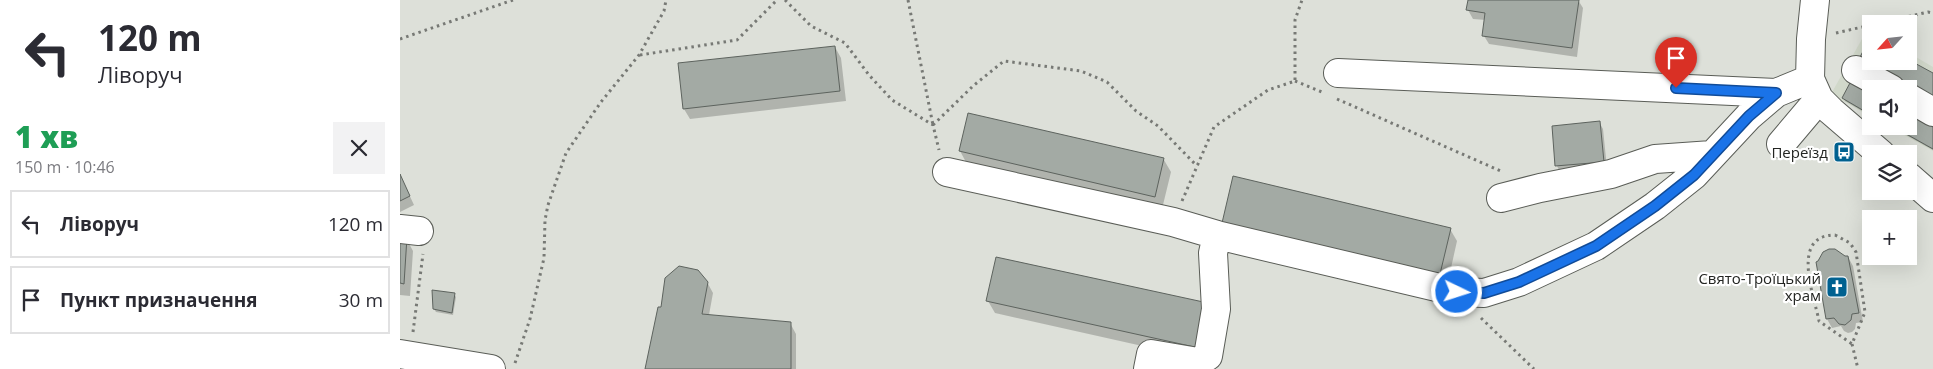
<!DOCTYPE html>
<html lang="uk">
<meta charset="utf-8">
<style>
body{margin:0;font-family:"Open Sans",sans-serif;background:#f2f2f3;color:#2b2b33;height:100vh;display:flex;flex-direction:column;font-size:19px;white-space:nowrap}
*{box-sizing:border-box;margin:0}
p{font-size:16px;color:#7c7c81}
.icon{flex:none;width:28px;height:28px;fill:none;stroke:currentColor;stroke-width:2;stroke-linecap:round;stroke-linejoin:round}
.map{position:relative;flex:1;overflow:hidden}
.side{display:flex;flex-direction:column;background:#fff;width:400px}
.side>*{flex:none}
.hud{background:#fff;color:#2b2b33;overflow:hidden}
.needle{width:32px;rotate:243deg}
.fabs{position:absolute;left:1462px;top:15px;display:grid;gap:10px}
.fabs a{display:grid;place-items:center;width:55px;height:55px;border-radius:0px;background:#fff;box-shadow:0 5px 20px #0002;font-size:25px}
.pin{position:absolute;display:grid;place-items:center;width:42px;height:42px;color:#fff;margin:-51px -21px;border-radius:50% 50% 50% 0;rotate:-45deg;box-shadow:0 0 5px #0007}
.pin .icon{rotate:45deg}
.me{position:absolute;width:55px;margin:-28px;rotate:94deg;stroke-linejoin:round;filter:drop-shadow(0 0 4px #0008)}
.turn{display:flex;align-items:center;gap:18px;height:105px;padding:0 15px;font-size:22px}
.turn .icon{width:65px;height:65px;stroke-width:2.5}
.turn b{display:block;font-size:35px;line-height:42px}
.round{display:grid;place-items:center;flex:none;width:52px;height:52px;border-radius:0px;background:#f2f2f3}
.overview{display:flex;align-items:center;justify-content:space-between;height:85px;padding:0 15px}
h1{font-size:30px;font-weight:800;line-height:38px;color:#1e9e55}
ul{padding:0;list-style:none}
li{display:flex;align-items:center;gap:15px;height:68px;margin:0 10px 8px;padding:0 5px;border:2px solid #e1e1e2;border-radius:0px}
li div{flex:1}
li b{display:block;font-size:19px}
li em{font-style:normal}
main{display:flex;flex:1;min-height:0}
.map>svg:first-child{display:block}
</style>
<main>
<section class="side">
<div class="hud">
<div class="turn"><svg class="icon" aria-label="left" viewBox="0 0 24 24"><path d="M17 20v-9H6M10 6l-5 5 5 5"/></svg><div><b>120 m</b>Ліворуч</div></div>
</div>
<div class="overview"><div><h1>1 хв</h1><p>150 m · 10:46</p></div><a class="round"><svg class="icon" aria-label="close" viewBox="0 0 24 24"><path d="M6 6l12 12M18 6L6 18"/></svg></a></div>
<ul>
<li><svg class="icon" aria-label="left" viewBox="0 0 24 24"><path d="M17 20v-9H6M10 6l-5 5 5 5"/></svg><div><b>Ліворуч</b></div><em>120 m</em></li>
<li><svg class="icon" aria-label="arrive" viewBox="0 0 24 24"><path d="M6 21V4h12l-3 4 3 4H6"/></svg><div><b>Пункт призначення</b></div><em>30 m</em></li>
</ul>
</section>
<div class="map">
<svg width="1533" height="369" viewBox="0 0 1533 369">
<rect width="100%" height="100%" fill="#dde0d9"/>
<!-- built -->
<path fill="#d1d8ca" d="M1467,30L1471,32V61H1509V53L1533,67V151L1488,126H1509V89H1471V117L1431,94Z"/>
<!-- shadow -->
<path fill="#0003" d="M1069,0H1178L1183,8L1177,57L1089,44L1084,36L1086,20L1073,19L1068,10Z
M1471,40V61L1533,75V100L1463,60L1461,57Z
M435,47L441,58L446,101L290,119L284,109Z
M1452,83L1471,94V116L1445,101L1443,98Z
M568,114L764,160L771,172L762,209L567,164L560,151Z
M1509,115L1533,128V150L1490,126H1509Z
M1199,122L1203,129L1207,168L1160,172L1157,166Z
M0,175L14,205L0,212Z
M834,178L1050,229L1057,241L1047,286Z
M0,238H6L13,251L10,296L0,295Z
M1448,257L1453,266L1463,322L1456,323L1455,329L1452,332L1448,333L1444,331L1441,326L1432,328L1427,319L1445,258Z
M307,282L313,293L309,315L390,323L396,334V369H246Z
M54,294L56,297L53,315L36,312L34,309Z
M588,301L807,304L805,360L595,313Z"/>
<!-- building -->
<path fill="#a3aaa4" stroke="#5d635e" d="M1068,0H1179L1172,48L1082,36L1085,13L1066,10Z
M1470,38L1471,61H1509V60L1533,73V98L1460,57Z
M435,46L440,91L283,109L278,63Z
M1451,81L1471,92V115L1442,98Z
M568,113L764,158L755,197L559,151Z
M1509,113L1533,127V149L1492,126H1509Z
M1200,121L1204,162L1155,166L1152,126Z
M0,174L10,196L0,201Z
M833,176L1051,228L1040,274L822,223Z
M0,237H7L4,284L0,283Z
M1429,249H1435L1445,256H1448L1459,313L1452,314L1451,320L1445,325L1439,324L1434,318L1426,319L1416,262L1418,261L1423,252Z
M596,257L808,303L799,348L586,301Z
M279,266L298,270L308,282L302,314L391,322V369H245L258,307H261L265,278Z
M32,290L55,293L52,313L33,309Z"/>
<g fill="none" stroke-linecap="round" stroke-linejoin="round">
<!-- minor casing -->
<g stroke="#5a5d57" stroke-width="30">
<path id="minor" d="M1415,0L1411,39L1410,79L1419,99L1431,111L1481,154
M1456,70L1491,89
M938,73L1376,93
M1509,98L1533,112
M1381,144L1419,99
M547,172L773,222L817,235
M1509,177L1533,198
M1101,198L1140,188L1211,174L1255,159L1312,155
M0,229L19,231
M0,354L91,369
M748,369L751,354L798,362L808,356L816,309L813,253L817,235L1057,292L1084,293L1119,282L1196,246L1255,206L1294,175L1349,116L1376,93L1410,79"/>
</g>
<!-- path -->
<path stroke="#777975" stroke-width="3" stroke-dasharray="2.5 4" stroke-linecap="butt" d="M385,0L411,26L445,43L469,75L492,100L533,125L539,150
M508,0L533,125
M1477,24L1528,12L1533,13
M1436,33L1471,25
M0,39L113,0
M240,55L337,40L377,0
M895,81L922,92
M937,99L1103,172
M533,125L573,86L604,61L681,71L707,82L736,111L758,126L797,166
M782,201L814,127L868,90L895,81V20L902,0
M1435,235L1450,243L1456,252L1465,312L1452,344L1419,321C1414,295 1390,235 1435,235Z
M1081,318L1134,369
M13,332L23,254
M1452,344L1458,369
M115,363L130,319L144,258L145,220L148,205L166,153L201,102L239,55L264,11L266,0"/>
<!-- minor -->
<use href="#minor" stroke="#fff" stroke-width="28"/>
</g>
<g fill="none" stroke-linecap="round" stroke-linejoin="round">
<!-- route casing -->
<g stroke="#114b97" stroke-width="12">
<path id="route" d="M1057,292L1084,293L1119,282L1196,246L1255,206L1294,175L1349,116L1376,93L1276,88"/>
</g>
<!-- route -->
<use href="#route" stroke="#1a73e8" stroke-width="9"/>
</g>
<!-- icons -->
<defs>
<g id="bus-square" transform="scale(1.125)"><rect x="-9" y="-9" width="18" height="18" rx="4" fill="#006190" stroke="#fff"/><path d="M-5-6H5V4H4V6H2V4H-2V6H-4V4H-5ZM-3.5-4V0h7V-4ZM-3.5 1.2v1.5H-2V1.2ZM2 1.2v1.5H3.5V1.2Z" fill="#fff"/></g>
<g id="church-square" transform="scale(1.125)"><rect x="-9" y="-9" width="18" height="18" rx="4" fill="#006190" stroke="#fff"/><path d="M-1.2-6h2.4v3.5h3.3v2.4h-3.3V6h-2.4V-.1h-3.3v-2.4h3.3Z" fill="#fff"/></g>
</defs>
<g fill-rule="evenodd">
<use href="#bus-square" x="1444" y="152"/>
<use href="#church-square" x="1437" y="287"/>
</g>
<g text-anchor="middle" dominant-baseline="central" stroke-width="4.5" stroke-linejoin="round" paint-order="stroke">
<!-- poi labels -->
<g font-size="15" fill="#232522" stroke="#fff" text-anchor="end">
<text x="1428" y="152">Переїзд</text>
<text x="1421" y="278">Свято-Троїцький<tspan x="1421" dy="17">храм</tspan></text>
</g>
</g>
</svg>
<div class="fabs">
<a><svg class="needle" viewBox="-14 -14 28 28"><path d="M0-13l5 13h-10z" fill="#e53935"/><path d="M0 13l5-13h-10z" fill="#7c7c81"/></svg></a>
<a><svg class="icon" aria-label="sound" viewBox="0 0 24 24"><path d="M4 9h4l5-4v14l-5-4H4zM17 9q2 3 0 6"/></svg></a>
<a><svg class="icon" aria-label="layers" viewBox="0 0 24 24"><path d="M12 4l9 5-9 5-9-5zM3 14l9 5 9-5"/></svg></a>
<a>+</a>
</div>
<div class="pin" style="left:1276px;top:88px;background:#d93025"><svg class="icon" aria-label="arrive" viewBox="0 0 24 24"><path d="M6 21V4h12l-3 4 3 4H6"/></svg></div>
<svg class="me" style="left:1057px;top:292px" viewBox="-20 -20 40 40"><circle r="17" fill="#1a73e8" stroke="#fff" stroke-width="3"/><path d="M0-11L8 9 0 5-8 9z" fill="#fff"/></svg>
</div>
</main>
